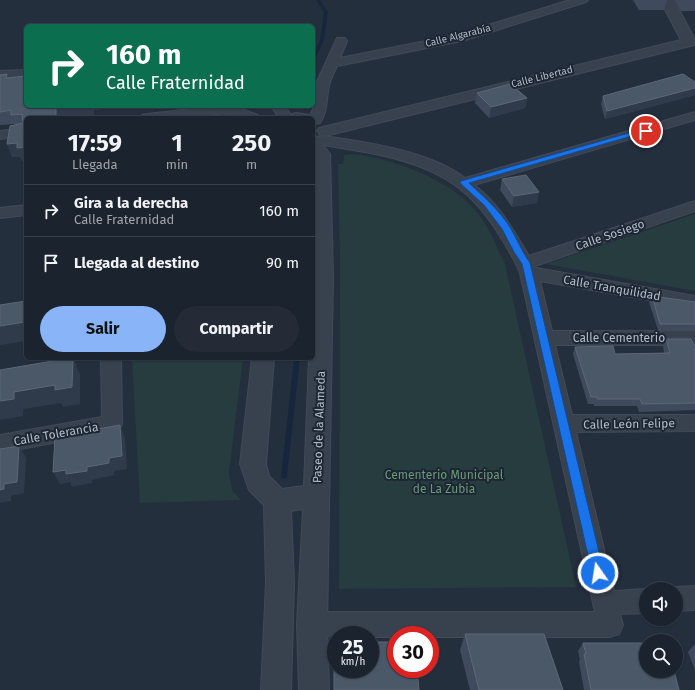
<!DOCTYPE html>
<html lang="es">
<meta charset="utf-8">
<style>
body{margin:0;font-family:"Fira Sans",sans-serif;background:#242b36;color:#f1f3f6;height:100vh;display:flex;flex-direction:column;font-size:15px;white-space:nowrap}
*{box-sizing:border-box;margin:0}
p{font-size:13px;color:#a0a4aa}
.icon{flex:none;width:22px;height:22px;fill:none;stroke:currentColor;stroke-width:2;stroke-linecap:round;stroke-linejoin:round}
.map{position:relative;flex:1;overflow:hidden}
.panel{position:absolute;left:24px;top:116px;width:291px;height:244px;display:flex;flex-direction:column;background:#1b232e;border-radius:6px;box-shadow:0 1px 3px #0004,0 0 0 1px #39404a}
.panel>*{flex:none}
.guide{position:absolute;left:24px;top:24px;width:291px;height:84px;border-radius:6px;box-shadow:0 1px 3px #0004,0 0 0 1px #39404a;background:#0b6e4f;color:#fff;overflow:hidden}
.controls{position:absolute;left:639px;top:582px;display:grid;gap:8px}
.controls a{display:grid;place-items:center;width:44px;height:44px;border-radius:50%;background:#1b232e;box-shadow:0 1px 3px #0004,0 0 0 1px #39404a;font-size:20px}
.speed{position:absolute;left:327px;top:626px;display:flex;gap:8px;font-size:20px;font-weight:700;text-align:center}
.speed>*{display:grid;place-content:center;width:52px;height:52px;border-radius:50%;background:#1b232e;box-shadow:0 1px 3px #0004,0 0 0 1px #39404a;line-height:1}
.speed small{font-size:10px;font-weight:400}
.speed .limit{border:6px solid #d22;background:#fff;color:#111}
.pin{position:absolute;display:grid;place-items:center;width:34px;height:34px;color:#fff;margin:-17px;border:2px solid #fff;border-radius:50%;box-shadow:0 1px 4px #0007}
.me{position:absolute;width:44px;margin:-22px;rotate:347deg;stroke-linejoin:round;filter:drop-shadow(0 0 3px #0008)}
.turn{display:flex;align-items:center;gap:14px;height:84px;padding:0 16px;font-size:18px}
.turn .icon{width:52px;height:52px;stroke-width:2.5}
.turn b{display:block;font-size:28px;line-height:34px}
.eta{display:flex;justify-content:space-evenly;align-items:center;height:68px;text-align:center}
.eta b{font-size:24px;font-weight:700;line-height:28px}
.action{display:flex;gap:8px;margin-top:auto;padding:8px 16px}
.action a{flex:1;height:46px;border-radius:24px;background:#8ab4f8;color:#111;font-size:16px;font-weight:700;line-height:46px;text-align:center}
.action a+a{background:#242b36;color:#f1f3f6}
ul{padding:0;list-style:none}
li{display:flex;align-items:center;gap:12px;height:52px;padding:0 16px;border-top:1px solid #39404a}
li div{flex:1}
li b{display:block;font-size:15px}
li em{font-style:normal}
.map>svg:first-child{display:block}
</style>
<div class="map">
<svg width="695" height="690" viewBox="0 0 695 690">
<rect width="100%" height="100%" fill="#242f3e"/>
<!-- green -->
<path fill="#263c3f" d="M351,154C391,157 457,182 480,216C491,231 497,248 505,264L576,587L339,589L340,261L338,164H343L344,155Z
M695,214V291L546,264Z
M132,358H243L229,473L232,490L241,500L140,503Z"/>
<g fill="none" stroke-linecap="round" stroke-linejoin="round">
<!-- stream -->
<path fill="#17263c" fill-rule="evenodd" d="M316,0H320L328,12L324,40L315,59L313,60V55L320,40L324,12Z
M294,358H300L287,476L286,478L284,479L282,478L281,476Z"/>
<!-- minor casing -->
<g stroke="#414a57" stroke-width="2">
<path id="minor" d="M570,0H588L586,2L462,41L337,66C334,72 330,80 329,86C326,100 328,111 320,123L313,124V118H309L313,109L315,86L337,38H345L347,41L340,58L456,35Z
M217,106H231L234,109L232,112L227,113L184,118H140L142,115L147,114Z
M271,106H285L293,118H279Z
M695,112V120L474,185C499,203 513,230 529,256L695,201V211L535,266L536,268L695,296V308L540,281L552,331H695V345H555L572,415H695V431L576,432L614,591L646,589V613L620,614L623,625L619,634L610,637H430V635H396V637H370V635L312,636L303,633L299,624L303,615L312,612H595L520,273C516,262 509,251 503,241C472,188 439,168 380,155C358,150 336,148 314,143V137C324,135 335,138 344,139C383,145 433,154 465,178Z
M26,128V136L0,139V131Z
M26,205V215L0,218V208Z
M101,358H121L122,424L119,430L0,453V435L102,417Z
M695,586V610L676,611V589H671L676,587Z"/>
</g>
<!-- tertiary casing -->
<g stroke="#414a57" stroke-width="2">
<path id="tertiary" d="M660,0H674L695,40L694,45L325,136L319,134L317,131L319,128L681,40Z
M26,70V80L0,81V71Z
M211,106H234L258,115L260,118H237L213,109Z
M296,113L310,115L312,118H288L290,115Z
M313,139L319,140L330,154L333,276L327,624L329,690H299L297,624L303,509L291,511L294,583L291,690H261L266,583L264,505L249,490L240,464L252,358H274L266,464L269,476L282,489L304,486L309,358H313Z"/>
</g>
<!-- minor -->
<use href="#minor" fill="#38414e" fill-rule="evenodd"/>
<!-- tertiary -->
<use href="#tertiary" fill="#38414e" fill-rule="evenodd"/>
</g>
<!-- wall -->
<path fill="#3f4b5c" d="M633,0H667L664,10H639Z
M675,0H695V11H681Z
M0,75L8,78L123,107L94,110V115L26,118L22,161L20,157H12L14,124L0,125Z
M695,82V95L605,119L601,104L603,96Z
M477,93L527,98L525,108L489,118L475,103Z
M502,179L537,203L512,207L500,190Z
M652,296L695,302V330H658L649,302Z
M666,339L695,347V410L639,412L637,406H594V404H588L573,354L575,347L615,354L664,353L663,346Z
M465,634L563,690H470L460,650Z
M583,643L679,690H584L579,662L580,660L578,651Z
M695,644V670L688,652Z"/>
<!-- shaded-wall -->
<path fill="#2f3b4b" d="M695,88V95L605,119L607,111Z
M527,98L525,108L489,118L491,107Z
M56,106H123V107L94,110V115L71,118H56Z
M17,143L26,147V160L22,161L20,157H12L7,144Z
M539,192L537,203L512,207L514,196Z
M25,322V326L26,328V341L0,345V326Z
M73,358L80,375V404L63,407L61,403L23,409V416L0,420V401L14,392Z
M120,425L125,438L127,469L114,471V475L92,480V483L72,487L70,482L60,484L53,472L66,470L87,467L109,458Z
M19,446L26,458L24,493L11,496V501L0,503V490L4,484Z"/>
<!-- building -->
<path fill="#4b5868" stroke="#5c6777" d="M7,74L6,78L26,76V106H58H56V118H26V147L17,148V143L7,144L10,126L23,123L22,114L11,115V110L0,112V75Z
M683,74L695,82V88L607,111L603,96Z
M510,84L527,98L491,107L477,93Z
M526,175L539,192L514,196L502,179Z
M652,296L695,302V324H660Z
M26,301V326H25V322L0,326V305Z
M666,339H691L695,347V403L642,404L640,399H597V397H591L575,347L613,346L615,354L670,353Z
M70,358H73L72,387L55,390V385L14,392V399L0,401V370Z
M120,425L122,456L109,458V463L87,467V471L66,474V470L53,472L55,437Z
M19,446L17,482L4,484V489L0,490V449Z
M465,634H544L563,690H479Z
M334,636H336V669H370V642H396V669H417L419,690H334Z
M583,643H646V671H674L679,690H591L584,654H586Z"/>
<!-- route -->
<path fill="#1a73e8" stroke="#114b97" d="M643,129L649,131L469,183C484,197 499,210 510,227C517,239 522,252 530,263L604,573L602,577L598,578L594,577L592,573L522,264L514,252L502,229L484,205L460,183L461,181Z"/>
<g text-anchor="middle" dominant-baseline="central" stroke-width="4" stroke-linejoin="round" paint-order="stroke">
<!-- far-street labels -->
<g font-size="10" fill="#b4bcc9" stroke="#1d2633">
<text transform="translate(458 36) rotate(-14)">Calle Algarabía</text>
<text transform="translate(542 77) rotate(-14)">Calle Libertad</text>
</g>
<!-- street labels -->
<g font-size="12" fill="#b4bcc9" stroke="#1d2633">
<text transform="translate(610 235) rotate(-19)">Calle Sosiego</text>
<text transform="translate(612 288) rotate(10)">Calle Tranquilidad</text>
<text x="619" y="338">Calle Cementerio</text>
<text transform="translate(629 424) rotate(-1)">Calle León Felipe</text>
<text transform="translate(319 427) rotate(-88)">Paseo de la Alameda</text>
<text transform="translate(56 434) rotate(-10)">Calle Tolerancia</text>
</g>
<!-- park labels -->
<g font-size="12" fill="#6b9a76" stroke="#1d2633">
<text x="444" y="475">Cementerio Municipal<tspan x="444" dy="14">de La Zubia</tspan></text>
</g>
</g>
</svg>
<div class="controls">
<a><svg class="icon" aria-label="sound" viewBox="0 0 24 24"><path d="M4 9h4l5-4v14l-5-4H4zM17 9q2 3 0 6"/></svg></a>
<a><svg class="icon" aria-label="search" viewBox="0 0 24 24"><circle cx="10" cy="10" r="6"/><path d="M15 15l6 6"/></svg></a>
</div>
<div class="speed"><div>25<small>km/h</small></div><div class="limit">30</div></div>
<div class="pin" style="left:646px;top:131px;background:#d93025"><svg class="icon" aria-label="arrive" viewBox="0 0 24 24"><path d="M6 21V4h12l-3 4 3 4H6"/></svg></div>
<svg class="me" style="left:598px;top:573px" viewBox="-20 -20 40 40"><circle r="17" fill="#1a73e8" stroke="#fff" stroke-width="3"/><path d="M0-11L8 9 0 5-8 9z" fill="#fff"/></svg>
<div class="guide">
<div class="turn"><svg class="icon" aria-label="right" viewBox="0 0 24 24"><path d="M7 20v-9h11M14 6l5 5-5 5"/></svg><div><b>160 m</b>Calle Fraternidad</div></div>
</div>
<section class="panel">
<div class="eta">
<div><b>17:59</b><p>Llegada</p></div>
<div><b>1</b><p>min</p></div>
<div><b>250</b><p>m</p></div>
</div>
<ul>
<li><svg class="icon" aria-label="right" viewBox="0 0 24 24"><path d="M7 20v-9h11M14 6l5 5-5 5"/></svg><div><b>Gira a la derecha</b><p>Calle Fraternidad</p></div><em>160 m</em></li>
<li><svg class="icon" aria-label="arrive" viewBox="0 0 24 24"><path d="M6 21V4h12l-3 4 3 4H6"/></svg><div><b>Llegada al destino</b></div><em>90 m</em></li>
</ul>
<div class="action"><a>Salir</a><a>Compartir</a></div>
</section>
</div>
